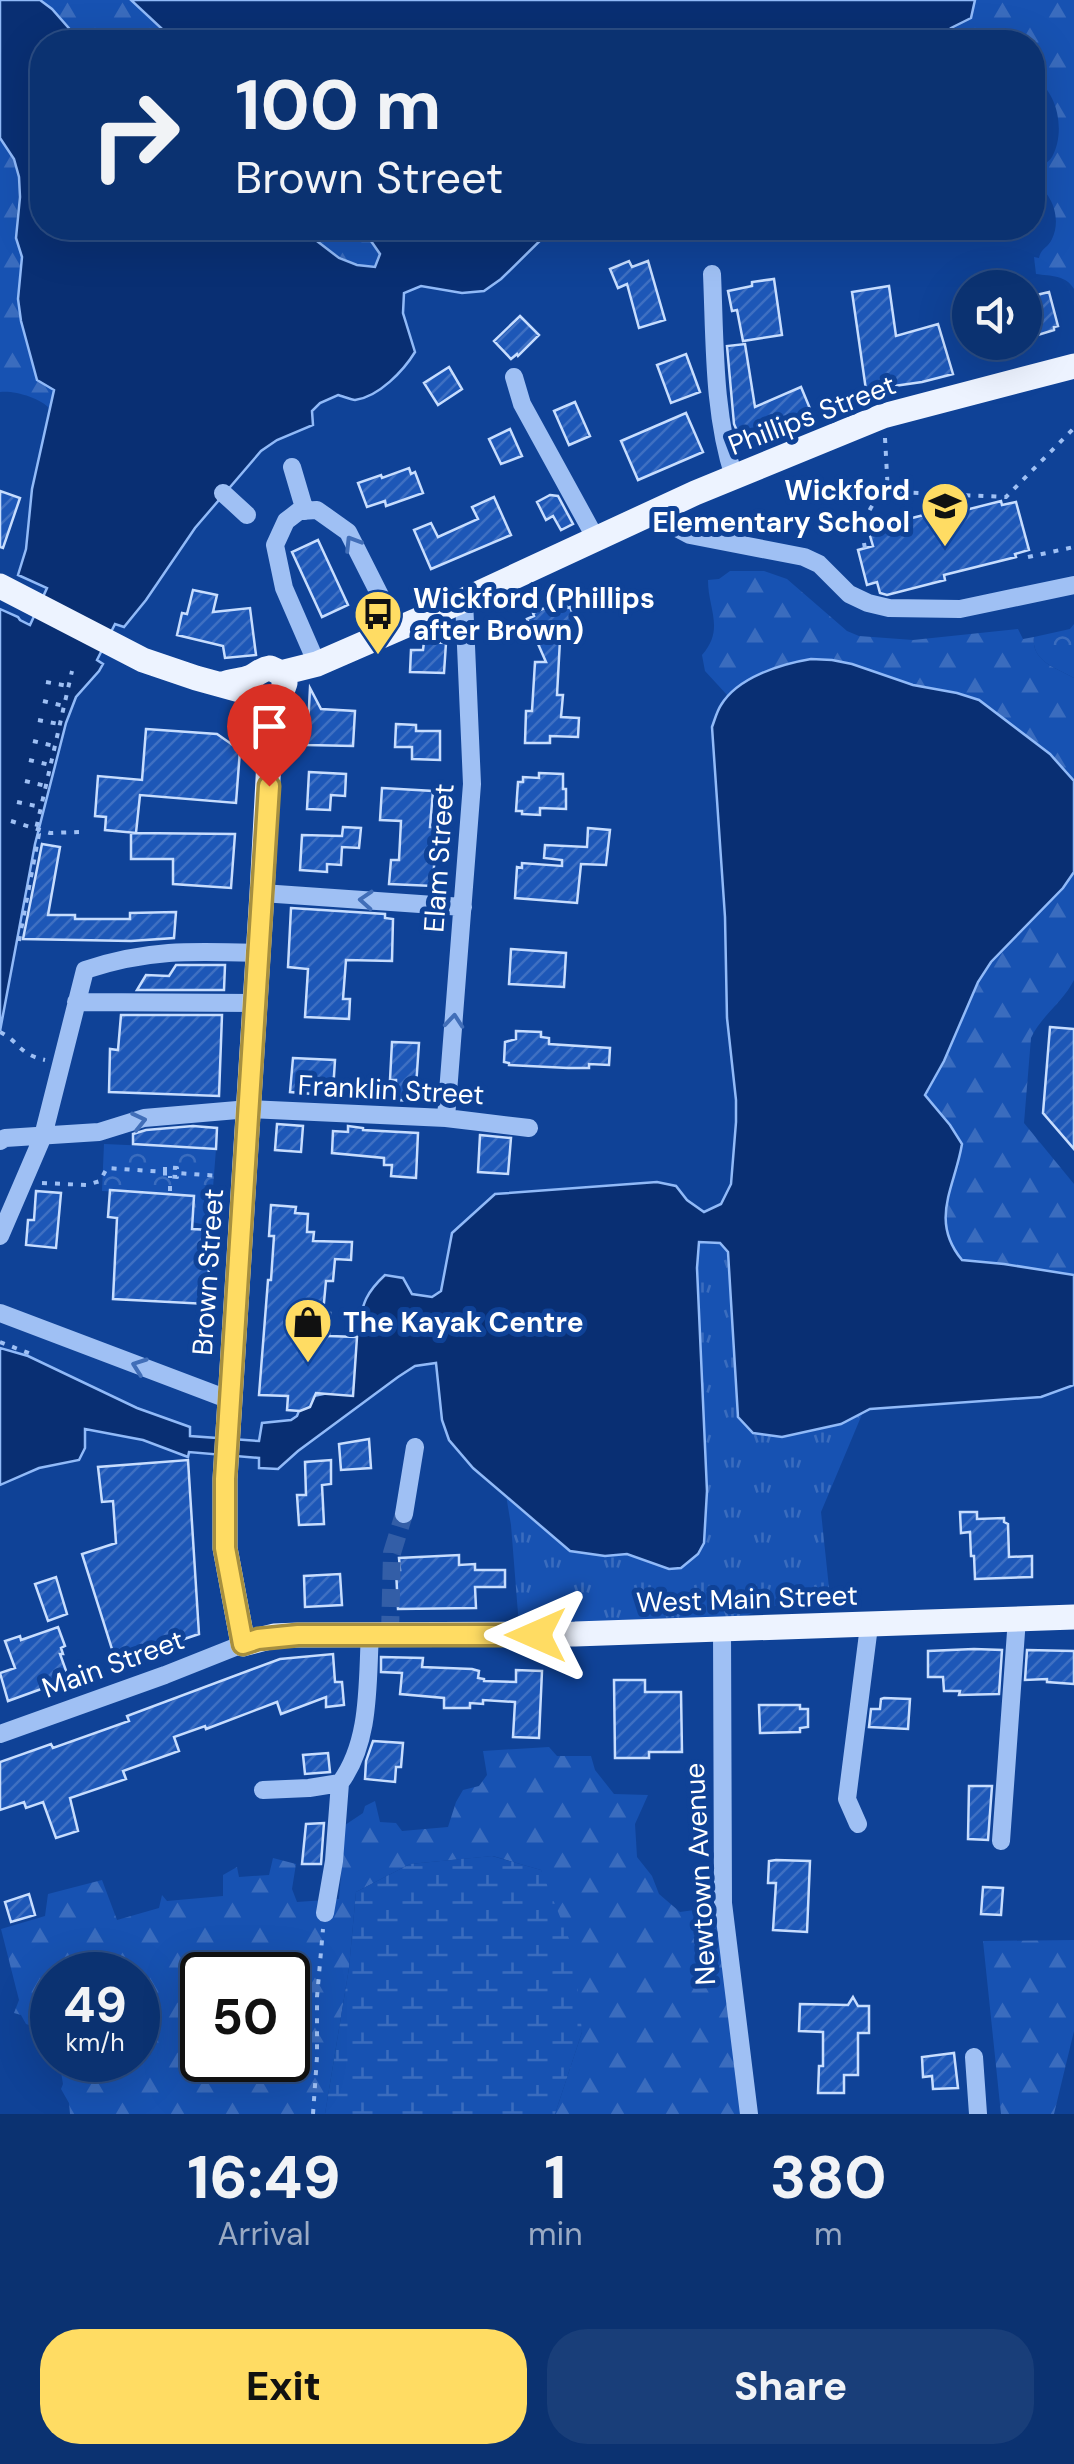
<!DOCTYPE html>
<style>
body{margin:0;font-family:"DM Sans",sans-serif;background:#193e79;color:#f1f3f6;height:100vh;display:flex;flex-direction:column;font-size:38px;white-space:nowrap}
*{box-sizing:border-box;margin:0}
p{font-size:32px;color:#9aaac3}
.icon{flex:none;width:55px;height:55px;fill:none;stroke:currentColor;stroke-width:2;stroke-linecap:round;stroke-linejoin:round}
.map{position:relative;height:2114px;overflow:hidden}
.panel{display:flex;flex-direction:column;background:#0b3271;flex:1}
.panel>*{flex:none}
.top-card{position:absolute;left:30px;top:30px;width:1015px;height:210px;border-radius:40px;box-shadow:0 10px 40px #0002,0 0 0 2px #2b4d84;background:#0b3271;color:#f1f3f6;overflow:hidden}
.buttons{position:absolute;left:952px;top:270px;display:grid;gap:20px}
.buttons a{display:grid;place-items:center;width:90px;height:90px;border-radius:50%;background:#0b3271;box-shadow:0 10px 40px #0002,0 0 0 2px #2b4d84;font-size:50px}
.speed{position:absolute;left:30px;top:1952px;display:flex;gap:20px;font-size:50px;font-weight:700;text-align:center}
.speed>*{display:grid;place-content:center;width:130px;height:130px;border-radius:50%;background:#0b3271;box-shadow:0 10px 40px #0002,0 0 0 2px #2b4d84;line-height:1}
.speed small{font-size:25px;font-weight:400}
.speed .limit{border:5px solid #111;border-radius:15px;background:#fff;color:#111}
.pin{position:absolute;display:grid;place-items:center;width:85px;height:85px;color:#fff;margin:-102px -42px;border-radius:50% 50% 50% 0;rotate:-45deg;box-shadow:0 0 10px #0007}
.pin .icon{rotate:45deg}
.me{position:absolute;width:110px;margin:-55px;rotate:270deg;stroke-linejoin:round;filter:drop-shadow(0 0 8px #0008)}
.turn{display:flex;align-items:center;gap:35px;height:210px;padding:0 40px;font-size:45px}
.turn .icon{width:130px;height:130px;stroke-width:2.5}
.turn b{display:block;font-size:70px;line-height:85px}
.eta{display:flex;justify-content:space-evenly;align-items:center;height:170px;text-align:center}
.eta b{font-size:60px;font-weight:800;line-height:70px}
.cta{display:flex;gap:20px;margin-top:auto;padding:20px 40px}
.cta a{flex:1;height:115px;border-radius:40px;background:#ffdc63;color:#111;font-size:40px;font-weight:800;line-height:115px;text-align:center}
.cta a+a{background:#193e79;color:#f1f3f6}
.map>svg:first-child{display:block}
</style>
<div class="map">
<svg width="1074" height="2114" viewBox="0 0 1074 2114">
<defs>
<pattern id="grass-tufts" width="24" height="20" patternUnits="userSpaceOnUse" patternTransform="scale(2.5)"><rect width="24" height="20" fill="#1752b2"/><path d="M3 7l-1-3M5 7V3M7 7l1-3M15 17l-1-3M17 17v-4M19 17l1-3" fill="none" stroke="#3a6cbe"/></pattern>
<pattern id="forest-firs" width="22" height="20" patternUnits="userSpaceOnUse" patternTransform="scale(2.5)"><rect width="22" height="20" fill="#1752b2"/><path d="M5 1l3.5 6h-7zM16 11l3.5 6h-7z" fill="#3a6cbe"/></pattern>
<pattern id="wetland-marsh" width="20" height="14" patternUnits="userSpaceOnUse" patternTransform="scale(2.5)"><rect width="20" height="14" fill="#1752b2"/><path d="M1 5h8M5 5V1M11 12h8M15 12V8" fill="none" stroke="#3a6cbe"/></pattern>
<pattern id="park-crowns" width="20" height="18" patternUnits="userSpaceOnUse" patternTransform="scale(2.5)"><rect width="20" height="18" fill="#1752b2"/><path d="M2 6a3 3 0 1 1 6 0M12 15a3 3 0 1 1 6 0" fill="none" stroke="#3a6cbe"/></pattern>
<pattern id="building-hatch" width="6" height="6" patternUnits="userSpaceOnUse" patternTransform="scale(2.5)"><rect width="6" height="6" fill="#1d57b7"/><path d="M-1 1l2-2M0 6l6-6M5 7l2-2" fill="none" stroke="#3f70c2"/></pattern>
</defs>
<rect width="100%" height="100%" fill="#0f4297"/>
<!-- grass -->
<path fill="url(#grass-tufts)" d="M699,1242L720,1243L728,1252L738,1416L752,1433C793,1439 827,1432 863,1412L821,1512L829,1588L720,1624L519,1626L511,1525L506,1495L570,1551L605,1556L627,1554L644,1559L704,1543L707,1491L697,1268Z"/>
<!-- forest -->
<path fill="url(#forest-firs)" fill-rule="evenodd" d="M40,0H131L176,42H81L52,9Z
M975,0H1074V289C1066,275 1051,276 1036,274L1034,257L1039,258C1041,248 1048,248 1052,239C1062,219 1052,191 1033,183V172C1039,168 1048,163 1052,157C1066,132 1058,91 1033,77L1032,42H933L951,28L971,18Z
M0,138C29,176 16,193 16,235C16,243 21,249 22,257C23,273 17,289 19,304C21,330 29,355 37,380L54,390L50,409C41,398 14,390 0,392Z
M300,228H362L380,254L375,267C342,264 325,247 300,228Z
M730,571H764L787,579L847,631L859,636L913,640L1018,629L1023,639L1034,637C1031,661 1056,668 1074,678V781L1067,771C1049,756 1030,742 1013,727C1003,718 994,709 983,702C963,691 938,690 916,685C856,671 831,644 767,672C753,678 740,685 728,696L705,671L702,655C725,629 708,609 708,580L719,579Z
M1074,872V980C1063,1002 1041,1016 1031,1038L1024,1123L1074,1184V1275L1004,1264L962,1261C937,1230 944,1201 959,1166L925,1096L944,1061L978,982L991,962L1063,888Z
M549,1747L557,1756H591L595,1770L614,1794L648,1795L635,1824L637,1857L652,1876L659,1894L680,1912L723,1906L750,2114H555L582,2032L541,1870L493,1856L410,1864L356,1892L349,1968L325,2114H70L69,2103L61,2089L63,2084L59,2060H138V1975H52V2033L26,2024L21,2015L14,2013L19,2000L1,1929L45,1916L48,1894L102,1880L117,1920L159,1908L162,1895L167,1901L223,1896V1875L237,1867L239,1877L269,1875L273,1858L296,1864L292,1889L297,1902L339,1899L345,1825L363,1813L365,1806L375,1801L380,1822L396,1823L402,1831L448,1827L456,1802L463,1790L479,1786L487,1775L483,1751ZM202,1975H288V2060H202Z
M1074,1940V2031L1054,2114H1001L983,1941Z"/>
<!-- wetland -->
<path fill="url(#wetland-marsh)" d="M492,1856L541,1870L574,1951L582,2032L555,2114H325L349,1968L356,1892L410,1864Z"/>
<!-- park -->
<path fill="url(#park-crowns)" d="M1074,624V678C1056,668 1031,661 1034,637L1070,629Z
M104,1144L216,1149L210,1226L192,1222L193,1195L102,1191Z"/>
<!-- water -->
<path fill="#092f73" stroke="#91baf8" stroke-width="2.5" d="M0,0H40L52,9L81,42H42V228H300L339,258L357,265L375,267L380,254L362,228H553L501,279L484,291L462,293L421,286L404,293L403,313L415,352C404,370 379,397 355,400C352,400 342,396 338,395L320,403L312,411L313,425L277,440L261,451L195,528L146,600L124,627L115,624L97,660L103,664L99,671L76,697L66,723L35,844L0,1031V609L18,617L20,620L30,625L47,588L18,575L26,549L32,489L54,390L37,380L21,321L18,299L22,257L16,238L20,197L19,177L14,159L0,138Z
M131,0H975L971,18L951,28L933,42H176Z
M811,659L832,660L852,664L913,685L957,693L979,700L1050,754L1074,781V872L1063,888L991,962L978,982L944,1061L925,1095L950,1125L962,1144C955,1187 929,1220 962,1260L1004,1264L1074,1275V1385L1041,1397L870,1409L841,1424L782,1437L753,1433L738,1417L728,1252L720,1243L699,1242L697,1268L707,1491L704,1543L698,1554L681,1568L669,1569L627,1554L605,1556L570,1551L473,1468L449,1440L442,1420L436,1363L415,1366L398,1377L298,1451L278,1469L259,1468V1458L189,1452L188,1457L143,1440L85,1429V1448L79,1460L39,1468L0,1485V1348L28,1356L137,1408L190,1427V1436L259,1441L262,1423L291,1420L297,1416L304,1398L324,1394C334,1379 347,1362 353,1346C364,1313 357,1301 385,1275L403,1278L412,1294L432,1297L441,1291L452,1233L495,1194L657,1182L676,1186L687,1200L704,1212L721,1204L731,1184L736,1122V1100L727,1018L725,917L712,727C715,719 717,711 721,705C738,677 781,664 811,659Z"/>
<!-- building -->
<path fill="url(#building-hatch)" stroke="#c7ddfe" stroke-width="2.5" d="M629,261L632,267L648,261L665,320L639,328L627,284L618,288L610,269Z
M774,279L782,335L743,341L737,310L732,311L728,291L752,286V282Z
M889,286L896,336L938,324L953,374L922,382L866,390L852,292Z
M1049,292L1058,326L1054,327V330L1038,335L1037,331L1031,333L1025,305L1033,303L1032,296Z
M520,316L539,335L518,356L517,354L511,359L494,341Z
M745,344L755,407L801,387L811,411L741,440L734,424L727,346Z
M686,354L700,392L671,403L657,365Z
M449,367L462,389L438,405L424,383Z
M575,402L590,436L569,445L554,411Z
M686,413L703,452L638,480L621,441Z
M510,429L522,456L501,464L489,439Z
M409,468L411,474L415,472L423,493L386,506L385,501L367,507L358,483L381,475L382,478Z
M0,491L20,498L3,548L0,547Z
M550,495L558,496L573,524L561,530L553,516L546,520L537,502Z
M494,497L511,535L431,569L414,530L431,523L438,537L478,519L472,507Z
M1001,501L1002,505L1016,502L1029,550L1015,554L1016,557L944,575L945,580L887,595L880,593L877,582L867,585L858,550L873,546L868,529L928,514L930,519Z
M318,540L348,605L322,617L292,552Z
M193,590L217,595L213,612L250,608L256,655L225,658L223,646L177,635L182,613L187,614Z
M564,600L567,608L570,607L580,631L560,640L557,695H563L561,717L579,718L578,737L550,736V743H525L526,711H532L535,662H546L527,619L534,616L533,613Z
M424,642L446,643L444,673L410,672L411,650H423Z
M310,688L321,709L355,711L353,746L307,745Z
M396,724L416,725V731H440V760L412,759V747H395Z
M146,729L217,734L240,750L236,803L140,795L136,833L105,830L106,817L95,816L98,776L142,780Z
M309,772L346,774L345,796L331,795L330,810L307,809Z
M539,773L563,774V789H566V809L540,808V815L522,814V811H516L518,782H523V777L539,778Z
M382,788L433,791L430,827H436L433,886L389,884L391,860H399L401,821L380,820Z
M343,827L361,828L359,848L342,847L341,865L327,864V872L300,870L302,835L342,836Z
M588,828L610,830L606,865L581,864L577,903L515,898L517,867L522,868V863L562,866V860L544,858L545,845L587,847Z
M131,833L235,834L231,888L173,884V859H131Z
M42,844L60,847L48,915H75V919H130V913L176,912L174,938L131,941L23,939Z
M291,908L385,914V918L393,919L392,961L346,960L343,999H350L349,1019L305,1017L308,969L288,967Z
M511,949L566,953L564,987L509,984Z
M176,965H225L224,990H137L146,975L169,976Z
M121,1015H222L219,1096L109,1092L110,1049L118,1050Z
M1050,1027L1074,1029V1149L1043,1113Z
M516,1031L541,1032V1037L549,1038V1044L610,1048L609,1065L589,1064V1068H568L509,1065V1063L504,1062L505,1042L516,1039Z
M392,1042L419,1043L415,1101L396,1100V1080H390Z
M293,1058L335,1060L333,1091L324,1090V1095L290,1092Z
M277,1124L303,1126L301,1152L275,1150Z
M193,1126L217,1128L216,1149L133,1144V1134L146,1130Z
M348,1126L363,1128V1130L418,1133L416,1178L391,1176L392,1165H384V1158L332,1153L333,1131L348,1132Z
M480,1135L511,1138L508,1174L478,1172Z
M110,1190L194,1196L192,1229L211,1230L207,1304L113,1299L117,1218L108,1217Z
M36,1191L61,1193L56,1248L26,1245L28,1220H34Z
M271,1205L296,1207L295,1213L308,1214L307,1232H314L313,1241L352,1242L351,1260L335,1259L333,1281H326L323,1313H330L329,1336L357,1337L353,1396L316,1393L310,1407L300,1411L287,1410L288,1396L259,1395L268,1280H271L274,1236H269Z
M369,1439L371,1468L341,1470L339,1444Z
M188,1460L199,1634L116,1662L82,1554L116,1543L113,1501L102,1502L98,1467Z
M331,1460V1484L322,1485L324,1524L299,1525L297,1495H306L305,1462Z
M960,1512H977V1519L1004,1518V1522L1008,1524L1009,1557L1032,1556V1577L975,1579L974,1556H971L970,1532L961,1533Z
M459,1555V1565L475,1564V1570H505V1587H475L476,1608L398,1609L396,1570H400L399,1558Z
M340,1574L342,1605L305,1607L304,1576Z
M56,1577L67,1614L48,1621L35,1584Z
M58,1627L65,1646L61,1648L63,1654H60L69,1679L8,1701L0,1673L15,1668L5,1641L20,1636L21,1640Z
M974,1649L1002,1650L999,1694L959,1695L960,1691H944L943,1677H928V1651Z
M1027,1650L1074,1651V1684L1047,1682V1679L1025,1680Z
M333,1654L335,1682H342L344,1705L326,1707V1697L281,1714L277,1702L206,1729L205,1726L174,1737L179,1751L123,1771L126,1779L70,1798L78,1831L56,1838L43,1802L26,1808L24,1802L0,1810V1762L51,1744L53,1748L129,1721L127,1716L280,1659Z
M381,1657L423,1658L422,1667L472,1669L479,1671L478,1678L484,1679V1681L516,1682V1670L542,1671L539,1738L513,1737L515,1702L483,1700V1704L470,1703V1708H444V1698L400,1694L402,1673L381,1672Z
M614,1680H645V1692H681L682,1752H649V1758H615Z
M884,1698L910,1699L908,1729L869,1727L871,1709H880L881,1699Z
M759,1705H800V1709H808V1727L800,1728V1732L760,1733Z
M373,1741L403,1743L401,1767H396L395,1782L365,1779L366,1761Z
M328,1753L330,1772L305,1774L303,1755Z
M969,1786H992L988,1840L968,1839Z
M324,1823L321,1864H302L306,1824Z
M776,1860L810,1861L807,1932L773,1930L776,1883H768L769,1861Z
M983,1887L1003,1888L1001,1915L981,1914Z
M29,1894L35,1915L11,1922L5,1902Z
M853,1997L858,2006H869V2033H858V2075H844V2093H818L819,2066H823V2032L799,2031L800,2004L848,2005Z
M954,2053L958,2088L933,2089L932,2076L923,2077L922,2057Z"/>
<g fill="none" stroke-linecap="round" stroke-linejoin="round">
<!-- minor-tunnel -->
<path stroke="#335ea7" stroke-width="18" stroke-dasharray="18 9" stroke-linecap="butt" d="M390,1634L392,1553L404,1514"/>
<!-- path -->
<path stroke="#9fc0f4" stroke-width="4" stroke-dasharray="5 8" stroke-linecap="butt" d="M885,438L888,493
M865,548C860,528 867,508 882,494L896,492L1006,497L1074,428
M1028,557L1074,547
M46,682L68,686
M43,701L64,706
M38,720L59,724
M33,741L54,746
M29,760L50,765
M25,781L46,786
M17,802L41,807
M11,821L50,833L79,832
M19,941L39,834L36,829L72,671
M0,1032C20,1042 18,1054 45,1060
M165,1172V1167L177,1168V1172
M42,1183L87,1185L100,1181L107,1168L165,1172V1176L177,1177V1173L220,1176
M170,1191V1176
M0,1342L36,1356
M313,2114L317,2057V1997L323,1929"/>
<!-- minor -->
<path stroke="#9fc0f4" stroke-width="18" d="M712,274C715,342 713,413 734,477
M514,377L522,404L596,539
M292,467L305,511
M223,493L247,515
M657,511L671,525L690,535L804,557L819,564L849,594L868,603L889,608L960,609L1074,585
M317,664L284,588L275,545L286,521L299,511L317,510L348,532L397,629
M262,893L463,907
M76,1002L255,1003
M446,1118L472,784L464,600
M0,1141L5,1138L99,1132L144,1118L249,1109L446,1118L529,1128
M0,1236L43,1136L85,970C148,949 193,951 258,953
M0,1313L230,1400
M404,1514L415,1447
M722,1630L723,1903L749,2114
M0,1734L165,1675L243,1644
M263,1790L309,1788L340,1783C371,1741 367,1683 370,1634
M858,1824L847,1799L869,1626
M1001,1841L1017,1618
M325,1913L334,1861L340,1783
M974,2057L978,2114"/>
<!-- major -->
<path stroke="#edf3ff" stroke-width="25" d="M0,586L143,660L196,678L254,694L267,701L279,698
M281,673L317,664L464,600L695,493L883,416L1074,366
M223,684C232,680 243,681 251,677C258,674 261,669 270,668L281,673L285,683L271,722L262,893L225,1479V1548L243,1644L274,1636L298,1635L575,1634L1074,1617"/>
</g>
<!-- one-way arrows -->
<defs><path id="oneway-chevron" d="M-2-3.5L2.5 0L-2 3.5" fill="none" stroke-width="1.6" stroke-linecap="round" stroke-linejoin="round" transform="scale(2.5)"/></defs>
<g stroke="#416eb8">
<use href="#oneway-chevron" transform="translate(352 543) rotate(-122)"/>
<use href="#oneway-chevron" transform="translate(366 900) rotate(-176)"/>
<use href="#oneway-chevron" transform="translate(454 1021) rotate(-85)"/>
<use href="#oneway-chevron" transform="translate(139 1121) rotate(-13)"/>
<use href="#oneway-chevron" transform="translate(139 1366) rotate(-160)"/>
</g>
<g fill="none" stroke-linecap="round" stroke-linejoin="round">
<!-- route casing -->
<g stroke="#a68f40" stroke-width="25">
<path id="route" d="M269,786L225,1479V1548L243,1644L258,1639L298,1635H536"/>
</g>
<!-- route -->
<use href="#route" stroke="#ffdc63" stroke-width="18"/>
</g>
<!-- icons -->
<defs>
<g id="school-pin" transform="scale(2.5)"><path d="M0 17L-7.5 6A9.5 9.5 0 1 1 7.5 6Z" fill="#ffdc63" stroke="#0f4297"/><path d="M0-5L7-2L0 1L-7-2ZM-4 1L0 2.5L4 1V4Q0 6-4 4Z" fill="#111"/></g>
<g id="bus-pin" transform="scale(2.5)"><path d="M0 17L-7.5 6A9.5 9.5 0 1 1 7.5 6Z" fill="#ffdc63" stroke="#0f4297"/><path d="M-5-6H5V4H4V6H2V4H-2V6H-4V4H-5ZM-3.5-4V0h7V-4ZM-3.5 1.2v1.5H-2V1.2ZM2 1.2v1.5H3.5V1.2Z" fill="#111"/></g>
<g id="shop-pin" transform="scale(2.5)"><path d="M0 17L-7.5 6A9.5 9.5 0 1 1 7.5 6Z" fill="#ffdc63" stroke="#0f4297"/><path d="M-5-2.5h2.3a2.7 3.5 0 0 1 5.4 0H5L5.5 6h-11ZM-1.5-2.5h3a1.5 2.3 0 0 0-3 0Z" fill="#111"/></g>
</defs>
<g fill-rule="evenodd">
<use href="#school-pin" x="945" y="506"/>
<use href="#bus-pin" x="378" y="614"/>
<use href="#shop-pin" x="308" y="1322"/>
</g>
<g text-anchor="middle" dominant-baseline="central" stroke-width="10" stroke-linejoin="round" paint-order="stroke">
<!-- street labels -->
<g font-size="28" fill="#fff" stroke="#0f4297">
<text transform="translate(812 415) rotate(-21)">Phillips Street</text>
<text transform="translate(439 858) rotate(-86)">Elam Street</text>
<text transform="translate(391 1090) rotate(3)">Franklin Street</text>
<text transform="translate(208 1272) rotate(-86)">Brown Street</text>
<text transform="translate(747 1599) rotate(-2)">West Main Street</text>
<text transform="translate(113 1664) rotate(-20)">Main Street</text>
<text transform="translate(700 1874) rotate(-93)">Newtown Avenue</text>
</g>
<!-- poi labels -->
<g font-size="28" font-weight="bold" fill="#fff" stroke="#0f4297" text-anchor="start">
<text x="910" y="490" text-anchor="end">Wickford<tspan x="910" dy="32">Elementary School</tspan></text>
<text x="413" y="598">Wickford (Phillips<tspan x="413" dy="32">after Brown)</tspan></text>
<text x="343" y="1322">The Kayak Centre</text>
</g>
</g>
</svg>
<div class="buttons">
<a><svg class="icon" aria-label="sound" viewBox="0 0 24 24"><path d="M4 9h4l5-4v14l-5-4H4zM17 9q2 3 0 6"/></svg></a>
</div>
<div class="speed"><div>49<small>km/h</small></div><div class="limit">50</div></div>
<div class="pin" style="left:269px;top:786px;background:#d93025"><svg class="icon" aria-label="arrive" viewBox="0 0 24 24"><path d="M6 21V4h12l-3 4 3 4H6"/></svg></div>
<svg class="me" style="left:536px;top:1635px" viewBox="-20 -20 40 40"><path d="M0-17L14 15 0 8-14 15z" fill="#ffdc63" stroke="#fff" stroke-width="4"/></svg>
<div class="top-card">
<div class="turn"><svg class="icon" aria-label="right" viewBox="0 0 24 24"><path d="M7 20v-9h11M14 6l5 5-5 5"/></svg><div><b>100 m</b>Brown Street</div></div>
</div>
</div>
<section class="panel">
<div class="eta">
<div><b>16:49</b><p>Arrival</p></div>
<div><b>1</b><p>min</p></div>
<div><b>380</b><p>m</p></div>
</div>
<div class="cta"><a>Exit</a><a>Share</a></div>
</section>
